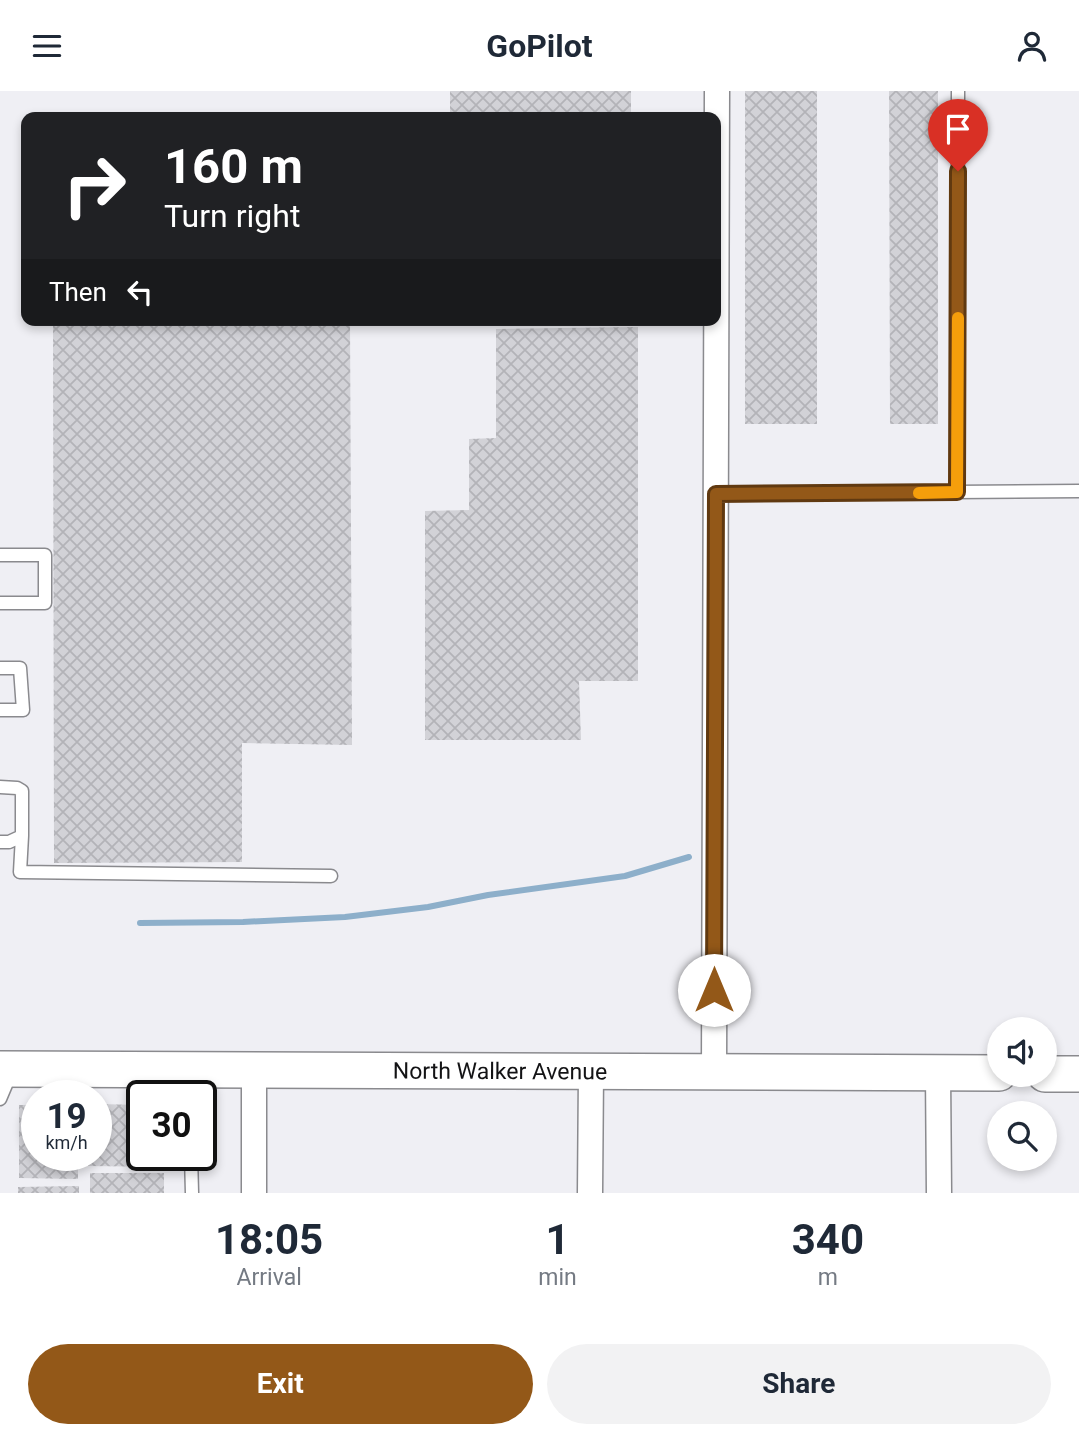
<!DOCTYPE html>
<style>
body{margin:0;font-family:Roboto,sans-serif;background:#f2f2f3;color:#1f2937;height:100vh;display:flex;flex-direction:column;font-size:26px;white-space:nowrap}
*{box-sizing:border-box;margin:0}
p{font-size:23px;color:#747a83}
.icon{flex:none;width:38px;height:38px;fill:none;stroke:currentColor;stroke-width:2;stroke-linecap:round;stroke-linejoin:round}
.map{position:relative;height:1102px;overflow:hidden}
.side{display:flex;flex-direction:column;background:#fff;flex:1}
.side>*{flex:none}
.guide{position:absolute;left:21px;top:21px;width:700px;height:214px;border-radius:14px;box-shadow:0 4px 10px #0003;background:#202124;color:#fff;overflow:hidden}
.tools{position:absolute;left:987px;top:926px;display:grid;gap:14px}
.tools a{display:grid;place-items:center;width:70px;height:70px;border-radius:50%;background:#fff;box-shadow:0 4px 10px #0003;font-size:35px}
.speed{position:absolute;left:21px;top:989px;display:flex;gap:14px;font-size:35px;font-weight:700;text-align:center}
.speed>*{display:grid;place-content:center;width:91px;height:91px;border-radius:50%;background:#fff;box-shadow:0 4px 10px #0003;line-height:1}
.speed small{font-size:18px;font-weight:400}
.speed .limit{border:4px solid #111;border-radius:10px;background:#fff;color:#111}
.pin{position:absolute;display:grid;place-items:center;width:60px;height:60px;color:#fff;margin:-72px -30px;border-radius:50% 50% 50% 0;rotate:-45deg;box-shadow:0 0 7px #0007}
.pin .icon{rotate:45deg}
.me{position:absolute;width:77px;margin:-38px;rotate:0deg;stroke-linejoin:round;filter:drop-shadow(0 0 5px #0008)}
.turn{display:flex;align-items:center;gap:24px;height:147px;padding:0 28px;font-size:32px}
.turn .icon{width:91px;height:91px;stroke-width:2.5}
.turn b{display:block;font-size:49px;line-height:60px}
.then{display:flex;align-items:center;height:66px;padding:0 28px;background:#0003;gap:14px;font-size:26px}
.eta{display:flex;justify-content:space-evenly;align-items:center;height:119px;text-align:center}
.eta b{font-size:42px;font-weight:700;line-height:49px}
.primary-button{display:flex;gap:14px;margin-top:auto;padding:14px 28px}
.primary-button a{flex:1;height:80px;border-radius:42px;background:#935818;color:#fff;font-size:28px;font-weight:700;line-height:80px;text-align:center}
.primary-button a+a{background:#f2f2f3;color:#1f2937}
header{display:flex;justify-content:space-between;align-items:center;height:91px;padding:0 28px;background:#fff;font-size:32px;font-weight:700}
.map>svg:first-child{display:block}
</style>
<header><svg class="icon" aria-label="menu" viewBox="0 0 24 24"><path d="M4 6h16M4 12h16M4 18h16"/></svg>GoPilot<svg class="icon" aria-label="person" viewBox="0 0 24 24"><circle cx="12" cy="8" r="4"/><path d="M4 21q1-7 8-7t8 7"/></svg></header>
<div class="map">
<svg width="1079" height="1102" viewBox="0 0 1079 1102">
<defs>
<pattern id="building-cross-hatch" width="8" height="8" patternUnits="userSpaceOnUse" patternTransform="scale(1.75)"><rect width="8" height="8" fill="#d2d2d7"/><path d="M0 0l8 8M0 8l8-8" fill="none" stroke="#b3b3b8"/></pattern>
</defs>
<rect width="100%" height="100%" fill="#efeff4"/>
<g fill="none" stroke-linecap="round" stroke-linejoin="round">
<!-- stream -->
<path stroke="#8dafca" stroke-width="6" d="M140,832L243,831L345,826L428,816L488,804L625,785L689,766"/>
</g>
<!-- building -->
<path fill="url(#building-cross-hatch)" d="M450,0H631V26H450Z
M745,0H817V333H745Z
M889,0H938V333H890Z
M53,229H350L352,654L242,652V771L54,772Z
M638,236V590H579L581,649H425V420L469,419V348L496,347V238Z
M96,1013L142,1014V1064H163V1076L88,1075V1064H96Z
M19,1014H37V1064H78V1088L19,1087Z
M90,1082H164V1102H90Z
M79,1095V1102H18V1096Z"/>
<g fill="none" stroke-linecap="round" stroke-linejoin="round">
<!-- lane casing -->
<g stroke="#8a8a8e" stroke-width="15">
<path id="lane" d="M957,401L958,0
M716,403L1079,400
M0,464H45V512H0
M0,577H20L23,619H0
M0,696L17,697L22,700V745L9,751H0
M22,745L20,781L331,785
M189,980L190,1004
M0,1008L11,982
M191,1064L192,1102"/>
</g>
<!-- street casing -->
<g stroke="#8a8a8e" stroke-width="27">
<path id="street" d="M254,979V1102
M714,982L717,0
M938,982L939,1102
M590,1102L591,981"/>
</g>
<!-- secondary casing -->
<g stroke="#8a8a8e" stroke-width="38">
<g id="secondary">
<path id="s1" d="M0,978L999,982"/>
<path d="M1045,983H1079"/>
</g>
</g>
<!-- lane -->
<use href="#lane" stroke="#fff" stroke-width="12"/>
<!-- street -->
<use href="#street" stroke="#fff" stroke-width="24"/>
<!-- secondary -->
<use href="#secondary" stroke="#fff" stroke-width="35"/>
</g>
<g fill="none" stroke-linecap="round" stroke-linejoin="round">
<!-- route casing -->
<g stroke="#603910" stroke-width="18">
<path id="route" d="M714,899L716,403L957,401L958,80"/>
</g>
<!-- route -->
<use href="#route" stroke="#935818" stroke-width="12"/>
<!-- slow -->
<path stroke="#f59e0b" stroke-width="12" d="M919,402L957,401L958,227"/>
</g>
<g text-anchor="middle" dominant-baseline="central" stroke-width="6" stroke-linejoin="round" paint-order="stroke">
<!-- street labels -->
<g font-size="23" fill="#131315" stroke="#fdfdff">
<text stroke="none"><textPath href="#s1" startOffset="500">North Walker Avenue</textPath></text>
</g>
</g>
</svg>
<div class="tools">
<a><svg class="icon" aria-label="sound" viewBox="0 0 24 24"><path d="M4 9h4l5-4v14l-5-4H4zM17 9q2 3 0 6"/></svg></a>
<a><svg class="icon" aria-label="search" viewBox="0 0 24 24"><circle cx="10" cy="10" r="6"/><path d="M15 15l6 6"/></svg></a>
</div>
<div class="speed"><div>19<small>km/h</small></div><div class="limit">30</div></div>
<div class="pin" style="left:958px;top:80px;background:#d93025"><svg class="icon" aria-label="arrive" viewBox="0 0 24 24"><path d="M6 21V4h12l-3 4 3 4H6"/></svg></div>
<svg class="me" style="left:714px;top:899px" viewBox="-20 -20 40 40"><circle r="19" fill="#fff"/><path d="M0-13L10 11 0 6-10 11z" fill="#935818"/></svg>
<div class="guide">
<div class="turn"><svg class="icon" aria-label="right" viewBox="0 0 24 24"><path d="M7 20v-9h11M14 6l5 5-5 5"/></svg><div><b>160 m</b>Turn right</div></div>
<div class="then">Then<svg class="icon" aria-label="left" viewBox="0 0 24 24"><path d="M17 20v-9H6M10 6l-5 5 5 5"/></svg></div>
</div>
</div>
<section class="side">
<div class="eta">
<div><b>18:05</b><p>Arrival</p></div>
<div><b>1</b><p>min</p></div>
<div><b>340</b><p>m</p></div>
</div>
<div class="primary-button"><a>Exit</a><a>Share</a></div>
</section>
